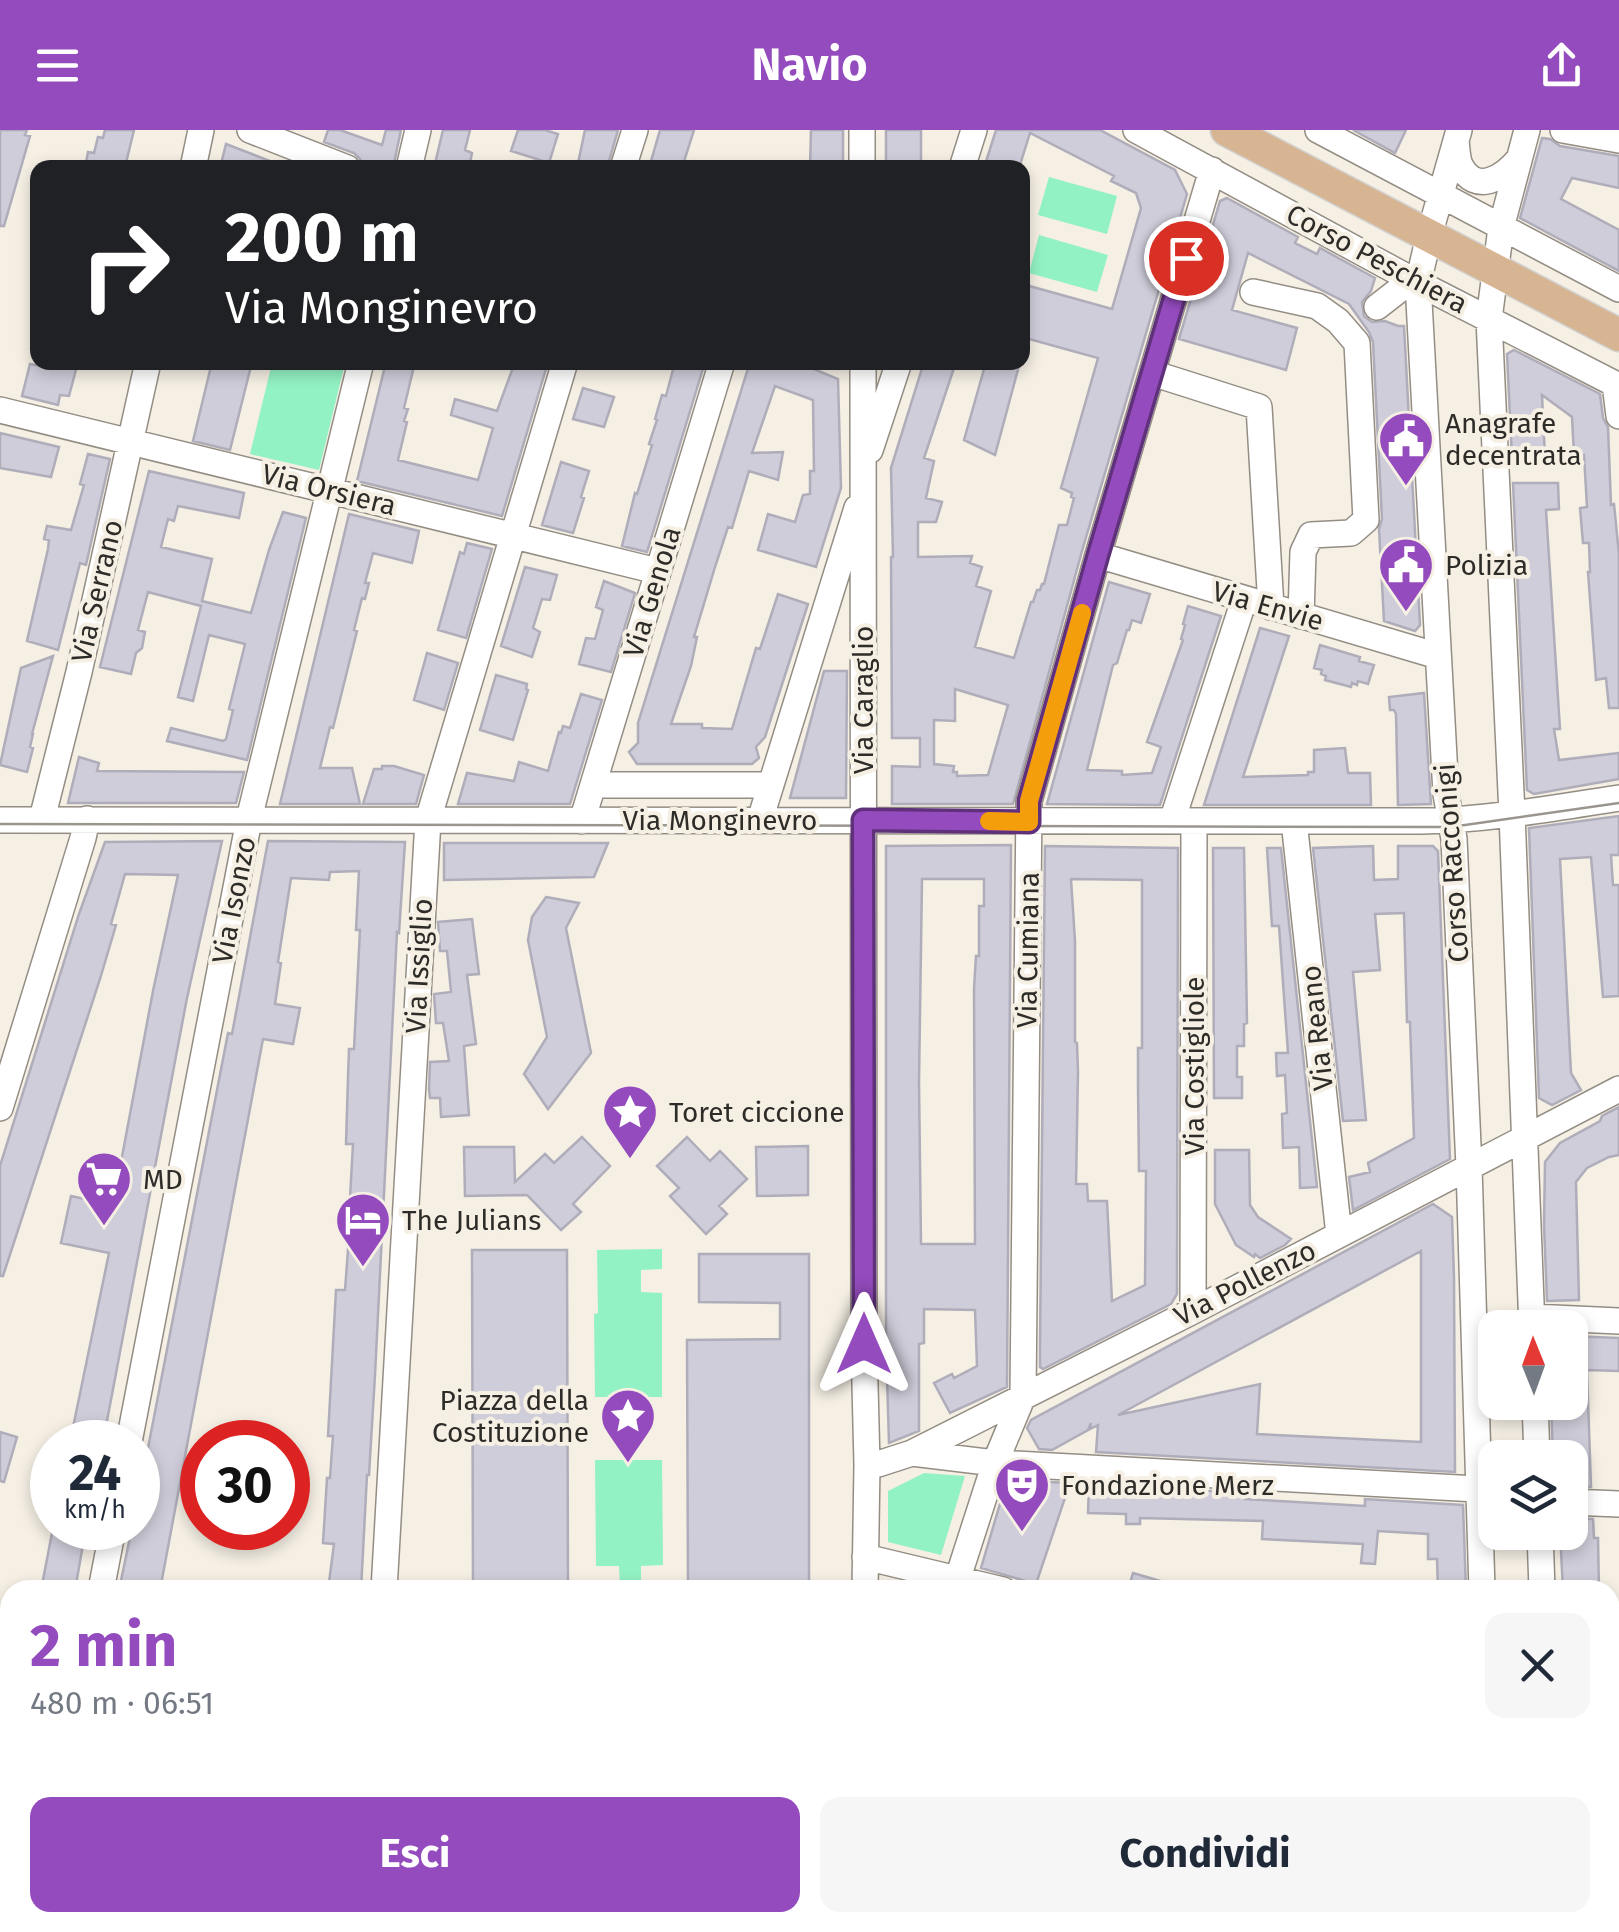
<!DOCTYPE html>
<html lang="it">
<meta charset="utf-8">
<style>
body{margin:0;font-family:"Fira Sans",sans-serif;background:#f6f6f7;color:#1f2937;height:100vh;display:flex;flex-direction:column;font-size:38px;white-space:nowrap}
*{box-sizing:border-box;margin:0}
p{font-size:32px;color:#747a83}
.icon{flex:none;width:55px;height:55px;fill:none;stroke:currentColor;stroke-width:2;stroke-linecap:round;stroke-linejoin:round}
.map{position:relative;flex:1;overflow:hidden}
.panel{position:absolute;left:0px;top:1450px;width:1620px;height:352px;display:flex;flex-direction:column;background:#fff;border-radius:30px 30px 0 0;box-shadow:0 5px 15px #0003}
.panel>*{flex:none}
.guide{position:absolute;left:30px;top:30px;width:1000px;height:210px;border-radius:20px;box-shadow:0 5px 15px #0003;background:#202124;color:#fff;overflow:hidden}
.needle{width:65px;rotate:359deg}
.fabs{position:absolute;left:1478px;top:1180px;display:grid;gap:20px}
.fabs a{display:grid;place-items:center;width:110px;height:110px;border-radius:20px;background:#fff;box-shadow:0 5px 15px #0003;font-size:50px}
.speed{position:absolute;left:30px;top:1290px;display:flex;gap:20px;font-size:50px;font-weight:700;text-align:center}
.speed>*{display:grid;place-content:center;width:130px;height:130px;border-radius:50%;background:#fff;box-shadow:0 5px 15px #0003;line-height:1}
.speed small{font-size:25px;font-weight:400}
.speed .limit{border:15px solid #d22;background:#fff;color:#111}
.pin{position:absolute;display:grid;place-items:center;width:85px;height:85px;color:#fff;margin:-42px;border:5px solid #fff;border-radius:50%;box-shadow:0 2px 10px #0007}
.me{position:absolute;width:110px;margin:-55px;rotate:0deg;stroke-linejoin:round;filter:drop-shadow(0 0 8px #0008)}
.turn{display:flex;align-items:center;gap:35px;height:210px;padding:0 30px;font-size:45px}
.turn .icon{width:130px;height:130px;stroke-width:2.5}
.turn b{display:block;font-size:70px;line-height:85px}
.round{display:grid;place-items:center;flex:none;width:105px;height:105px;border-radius:20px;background:#f6f6f7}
.headline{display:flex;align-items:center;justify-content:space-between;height:170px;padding:0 30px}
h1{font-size:60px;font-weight:700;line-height:75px;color:#944bbd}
.cta{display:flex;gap:20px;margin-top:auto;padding:20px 30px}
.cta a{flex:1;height:115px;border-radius:20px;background:#944bbd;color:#fff;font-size:40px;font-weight:700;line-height:115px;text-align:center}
.cta a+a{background:#f6f6f7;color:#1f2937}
header{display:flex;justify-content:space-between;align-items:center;height:130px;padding:0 30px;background:#944bbd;color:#fff;font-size:45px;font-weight:700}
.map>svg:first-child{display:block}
</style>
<header><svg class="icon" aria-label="menu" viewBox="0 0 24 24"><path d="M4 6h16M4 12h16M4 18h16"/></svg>Navio<svg class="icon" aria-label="share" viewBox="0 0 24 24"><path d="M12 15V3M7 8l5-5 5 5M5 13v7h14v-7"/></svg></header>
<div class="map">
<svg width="1619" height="1802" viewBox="0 0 1619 1802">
<rect width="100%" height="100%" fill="#f5efe4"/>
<!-- green -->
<path fill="#93f2c3" d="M1049,47L1117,66L1107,104L1038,85Z
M1039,105L1108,125L1097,162L1029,143Z
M272,233H345L319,340L250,324Z
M662,1119V1139L641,1140V1162L662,1163V1267H595L594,1184L598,1183L597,1120Z
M595,1330H662L663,1435L641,1436V1457H620L619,1436H596Z
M924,1343L965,1346L941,1425L888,1412V1361Z
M1408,1792L1596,1793L1598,1802H1408Z"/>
<!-- building -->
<path fill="#cecdd9" stroke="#afadb9" stroke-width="2.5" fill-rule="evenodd" d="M0,0H27L25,5L30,6L4,96H0Z
M105,0H134L126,33L129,34V38H85L88,22L94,23L98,7L103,8Z
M328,0H340L382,15L386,0H401L393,38L363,37L360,29L354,23L324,12Z
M443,0H470L465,20L472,23L469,38H434Z
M518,0H545L558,4L549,33L511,21Z
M585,0H618L607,38H577Z
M660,0H694L682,38H649Z
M811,0H843V38H810Z
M886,0H921V38H886Z
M996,0H1100L1175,40L1187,64L1082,421L1013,674H892V636L920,637V608H892L891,427H893L891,338L924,232H956L924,328L934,331L926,368L942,372L936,392H918V427L972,426L970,433L982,437L976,456L991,461L975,517L1014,528L1031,472H1033L1037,460H1040L1042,454H1044L1059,395H1067L1074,368L1071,367L1072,363L1061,358L1098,228L1022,207V154L1112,179L1141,78L1136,63L1111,51L1114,46L1030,3L1019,38H984ZM955,559L1008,575L988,645L957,646V642H953L954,636L934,634V590L955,591Z
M1353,0H1406L1395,23Z
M1542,8L1550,9L1560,16L1619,26V58L1572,48L1561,69L1619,100V141L1520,88Z
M226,14L283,36V38H220Z
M1227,68L1298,107L1295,113L1317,124L1320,118L1375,148L1371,161L1362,172L1364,186L1372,192L1385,191L1398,196H1404L1420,495L1415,501L1384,491L1379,399L1382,389L1373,212L1369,202L1349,174L1248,123L1232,180L1297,198L1286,240L1179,209L1220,71Z
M1514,220L1600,264L1603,288L1608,297L1611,375L1614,374L1619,425V578H1609L1606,548L1596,550L1588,442H1590L1589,413H1583L1580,378L1587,377L1584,325H1574L1572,287L1542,265L1545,327L1512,328L1507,224Z
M48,232H78L69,266L60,265L58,275L22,266L30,234L47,237Z
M212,232H252L230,320L193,311Z
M386,232H415L404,278L408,279L404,291L407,292L398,330L478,350L493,298L451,285L455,269L497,281L515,232H548L502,386L357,351Z
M675,232H705L647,422L622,416L635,363L637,364L652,315L649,314L657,290L655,289L662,265L666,266Z
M750,232H797L838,249L841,358L816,437L758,420L768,384L795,392L803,365L810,364V341H814L813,270L775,256L752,323L783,322L778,350L749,341L732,398L728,397L715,437L694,507H697L691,536L671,594H702V598L732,599L756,518L760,519L778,464L808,474L765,607L756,617L759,628L752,634H637L629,622L638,613V593Z
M986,232H1020L995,325L964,310Z
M583,258L614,267L604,297L573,289Z
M0,303L59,317L51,347L0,338Z
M88,324L110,329L86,435L80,433L58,520L27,511L48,419L49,410L44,409L47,396L71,400L84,355L80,354Z
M561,332L589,341L581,367L584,368L573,403L542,395Z
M149,341L244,363L239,388L178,376L174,391L168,389L161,417L212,429L202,471L251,483L269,420L283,382L306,388L247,630L167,611L171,598L223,611L226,609L233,580L229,579L245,514L209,505L193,571L178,567L201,476L148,462L138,500L145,502L142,518L136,523L131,544L100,537Z
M1513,353H1558L1559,379L1546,380L1560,599H1554L1559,630L1619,623V649L1534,664L1527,660Z
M349,384L419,401L412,433L373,423L365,453H369L365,469L362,468L354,500L357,501L333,598L330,597L320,638H352L360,674H280Z
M467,413L492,419L466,508L438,500L460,422L464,424Z
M525,437L557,445L550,470L542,469L533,498L540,502L532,527L501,516Z
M604,451L635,463L611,542L579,534L586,508L595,509L603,480L596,477Z
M1109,452L1150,464L1141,493L1132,490L1129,500H1127L1117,533L1113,535L1087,640L1122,641V645L1152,643L1161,617L1147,612L1183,510L1181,509L1185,495L1183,494L1188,476L1221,486L1160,675L1047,674Z
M1260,498L1289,506L1243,647L1308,645V642H1314V620L1345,618L1348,643H1370L1371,675H1204Z
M1320,515L1360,527L1359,531L1374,535L1368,554L1358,551L1357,555L1352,553L1351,557L1325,550L1326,546L1321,544L1322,540L1314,538Z
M427,523L458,533L444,580L414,570Z
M53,526L32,604H33L30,617L33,618L27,642L0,635L21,538Z
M824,541H847L846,668H790Z
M496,545L527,554L526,559L528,560L513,610L480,600Z
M1424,563L1431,674L1398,675L1396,584L1394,580H1390L1389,567Z
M581,564L602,570L570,674H458L467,643L514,651L519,632L548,641L559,602L561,603L563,596L570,598Z
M79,627L99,633L97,641L244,642L236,673H68Z
M382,636H394L424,645L416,674H363L374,639H382Z
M1619,686V725H1611L1613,755H1619V866L1603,867L1591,727L1560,729L1571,943L1581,960L1552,975L1539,968L1529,698Z
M222,711L187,868L103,1312H70L109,1123L61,1113L71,1066L113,1075L153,861L178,745L125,744L111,794L116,795L100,849L3,1146H0V1036L79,784L105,712Z
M268,711L405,712L399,803L397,802L375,1245L369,1345H367L361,1460H328L334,1414L323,1413L327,1348H330L333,1306H328L336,1160H345L348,1120V1068H350L353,1014H346L348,948L349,919H354L360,800H356L359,741L330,742L329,750L291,748L278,832L281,833L275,874L300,878L293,914L263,909L160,1460H119L132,1398H138V1370L228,903L232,904Z
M444,713H608L594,747L444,750Z
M1011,715L1007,1257L950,1283L934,1253L952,1244L954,1248L977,1236L975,1180L924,1179V1213L919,1214V1301L889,1313L886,1214V716ZM922,749H984V776H979V826H976L974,859L975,1114H921L919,951Z
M1045,716L1178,718L1177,1144V1164L1171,1174L1043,1239L1040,1237V1217ZM1071,749L1142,750V918H1138V956L1139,1041H1146L1145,1155L1112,1171L1107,1071H1088L1087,1054H1076L1078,942L1077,913L1075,912V811Z
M1373,716L1374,750L1398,749V716H1433L1438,721L1450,1029L1353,1080L1349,1047L1370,1042L1368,1033L1414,1008L1410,892H1407L1404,783L1375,784L1380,840L1353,842L1366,990L1343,991L1313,718Z
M1213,718H1244L1247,893L1244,894V916H1237V947H1242V968H1214Z
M1267,718H1281L1317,1057L1300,1058L1299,1017L1283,1018L1282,984L1287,983L1285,945L1277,946L1276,923H1288L1279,796H1272Z
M546,767L579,773L566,798L591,923L548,979L524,944L547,907L528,810L532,787Z
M472,789L479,844L467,845L476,914L464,916L469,985L441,987L440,968H430L429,959L430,932L449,931L443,893H436L434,864L451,862L447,821H440L438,792Z
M1619,977V1025L1609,1027L1587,1038L1576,1052L1579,1170L1547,1171L1544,1095L1545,1032L1560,1013L1600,991L1602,986Z
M582,1007L610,1036L573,1074L581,1082L561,1100L527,1065L465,1066L464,1017H514L515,1052L545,1024L554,1033Z
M687,1007L710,1031L720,1021L747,1049L719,1076L727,1084L706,1104L670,1066L679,1058L657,1036Z
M808,1016V1065L757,1066L756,1017Z
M1215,1020H1249L1250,1075L1258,1087L1291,1109L1285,1115L1260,1128L1255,1124L1254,1127L1236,1115L1215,1074Z
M1433,1074L1452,1087L1454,1148L1455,1342L1096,1322L1098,1295L1090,1299L1091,1293L1088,1300L1052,1320L1039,1319L1027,1298L1031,1290ZM1421,1121V1312L1257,1304L1260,1254L1118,1285Z
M472,1120H567L568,1460H473Z
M699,1124H809V1460H688L687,1210L780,1209V1173L699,1172Z
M1570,1206L1619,1208V1241L1587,1240L1591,1357L1570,1356V1328H1553L1551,1272H1570Z
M0,1302L17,1307L4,1352L0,1351Z
M1007,1350L1070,1353L1036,1454L981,1438Z
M1089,1354L1245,1363V1369L1365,1376V1369L1463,1375L1466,1460H1438L1437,1429H1428V1404L1378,1401L1375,1434L1361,1433L1363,1414L1262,1409L1263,1391L1140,1388V1394H1126V1384L1088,1383Z
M1570,1388L1593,1389L1594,1408H1598L1599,1460H1563L1560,1402H1570Z
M53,1398H86L75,1460H41Z
M1133,1443L1178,1456L1177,1460H1128Z"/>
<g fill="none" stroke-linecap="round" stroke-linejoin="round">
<!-- minor casing -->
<g stroke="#948d84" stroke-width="28">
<path id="minor" d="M250,0L347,38
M1136,0L1418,153L1619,256
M1318,0L1619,159
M1459,0L1429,106L1418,153L1446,664L1454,709L1469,1037L1482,1460
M1527,0L1501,98L1489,189L1512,684L1532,1198
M1563,0L1619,10
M1456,11C1457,18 1457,28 1460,35C1476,66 1504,47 1519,29
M193,38L201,0
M409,38L418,0
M623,38L635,0
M862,38V0
M962,38L974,0
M1253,162L1317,176L1338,191L1357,213L1366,390L1351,403L1311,405L1303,422L1301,486
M1377,177L1404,156L1418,153
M863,232L864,1214L867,1335L865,1460
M1152,243L1259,277L1271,477
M1615,254L1619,286
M0,280L657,441
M870,320L899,232
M1098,425L1438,526
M594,655H771
M42,689L79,542L148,232
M0,690L1422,691C1488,690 1554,678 1619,668
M760,690L857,378
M582,691L722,232
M1172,691L1244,470
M1294,691L1339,1105
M0,978L83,708L87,689
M1193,1181L1194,692
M1532,1187L1619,1191
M1535,1272L1537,1328
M129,1312L250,685L361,232
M912,1323L995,1333L1477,1359
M867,1335L878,1334L912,1323L1193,1181L1619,959
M1570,1372L1619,1374
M1540,1402L1542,1460
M865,1427L1003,1460
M101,1460L113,1398
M384,1460L428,690L565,232
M954,1460L995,1333L1023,1266L1029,671L1098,425L1212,40
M0,1585L10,1586
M1610,1718L1619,1715
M1610,1758L1619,1787
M0,1792L36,1800
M728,1792L815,1802
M867,1792V1802
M362,1802L363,1792
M699,1802L701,1792
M1110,1802L1111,1792
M1396,1802L1397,1792"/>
</g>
<!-- major casing -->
<g stroke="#d1d1d0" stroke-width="35">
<path id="major" d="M1227,0L1619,205"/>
</g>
<!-- minor -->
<use href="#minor" stroke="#fff" stroke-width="25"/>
<!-- major -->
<use href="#major" stroke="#d7b492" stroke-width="32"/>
<!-- tram -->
<path stroke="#9a968e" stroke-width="2.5" d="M0,694L1451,697L1619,673"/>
</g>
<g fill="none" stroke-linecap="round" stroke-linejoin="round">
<!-- route casing -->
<g stroke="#60317b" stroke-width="25">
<path id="route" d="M864,1214L863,690L1029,692V671L1049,600L1098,425L1186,128"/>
</g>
<!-- route -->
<use href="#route" stroke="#944bbd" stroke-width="18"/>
<!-- slow -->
<path stroke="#f59e0b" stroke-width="18" d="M989,691L1029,692V671L1082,483"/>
</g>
<!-- icons -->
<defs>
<g id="civic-pin" transform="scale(2.875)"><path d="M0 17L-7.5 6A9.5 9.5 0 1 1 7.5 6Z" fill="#944bbd" stroke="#f5efe4"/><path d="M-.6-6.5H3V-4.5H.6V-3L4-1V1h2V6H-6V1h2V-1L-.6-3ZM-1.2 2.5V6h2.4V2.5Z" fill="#fff"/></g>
<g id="sight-pin" transform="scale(2.875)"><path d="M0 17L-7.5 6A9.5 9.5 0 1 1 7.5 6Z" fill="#944bbd" stroke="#f5efe4"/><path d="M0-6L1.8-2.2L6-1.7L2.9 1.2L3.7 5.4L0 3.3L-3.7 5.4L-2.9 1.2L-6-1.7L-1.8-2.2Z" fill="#fff"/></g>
<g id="supermarket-pin" transform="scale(2.875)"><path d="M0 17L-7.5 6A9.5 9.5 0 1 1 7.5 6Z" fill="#944bbd" stroke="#f5efe4"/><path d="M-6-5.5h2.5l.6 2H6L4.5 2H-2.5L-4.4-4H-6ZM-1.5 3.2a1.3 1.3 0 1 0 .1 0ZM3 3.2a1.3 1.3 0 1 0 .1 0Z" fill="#fff"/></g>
<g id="hotel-pin" transform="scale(2.875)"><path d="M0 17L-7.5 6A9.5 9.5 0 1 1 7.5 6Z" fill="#944bbd" stroke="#f5efe4"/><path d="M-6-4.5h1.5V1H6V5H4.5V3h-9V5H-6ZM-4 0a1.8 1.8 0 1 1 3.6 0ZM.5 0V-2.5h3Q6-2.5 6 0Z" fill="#fff"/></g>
<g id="theatre-pin" transform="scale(2.875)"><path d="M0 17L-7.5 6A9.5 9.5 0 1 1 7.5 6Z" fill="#944bbd" stroke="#f5efe4"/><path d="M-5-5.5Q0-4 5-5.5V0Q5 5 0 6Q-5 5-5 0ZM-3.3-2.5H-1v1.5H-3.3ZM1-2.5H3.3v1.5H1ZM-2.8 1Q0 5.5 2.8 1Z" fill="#fff"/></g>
</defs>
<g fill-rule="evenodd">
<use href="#civic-pin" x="1406" y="309"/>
<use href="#civic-pin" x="1406" y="435"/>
<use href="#sight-pin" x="630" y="982"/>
<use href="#supermarket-pin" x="104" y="1049"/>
<use href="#hotel-pin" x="363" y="1090"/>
<use href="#sight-pin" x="628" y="1286"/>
<use href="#theatre-pin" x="1022" y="1355"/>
</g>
<g text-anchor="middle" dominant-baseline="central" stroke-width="8" stroke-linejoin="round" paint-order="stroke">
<!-- street labels -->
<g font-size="28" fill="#2e2c28" stroke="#f5efe4">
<text transform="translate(1377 129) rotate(28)">Corso Peschiera</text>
<text transform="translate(329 360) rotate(14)">Via Orsiera</text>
<text transform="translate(97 461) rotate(-77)">Via Serrano</text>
<text transform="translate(652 462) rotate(-73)">Via Genola</text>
<text transform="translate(1268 476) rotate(16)">Via Envie</text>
<text transform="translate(863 570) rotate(-90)">Via Caraglio</text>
<text x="720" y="690">Via Monginevro</text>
<text transform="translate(1452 733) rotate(-94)">Corso Racconigi</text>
<text transform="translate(234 770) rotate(-79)">Via Isonzo</text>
<text transform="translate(1028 820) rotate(-89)">Via Cumiana</text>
<text transform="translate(419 836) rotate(-87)">Via Issiglio</text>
<text transform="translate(1317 898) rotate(-96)">Via Reano</text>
<text transform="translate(1194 936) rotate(-90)">Via Costigliole</text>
<text transform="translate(1245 1153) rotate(-27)">Via Pollenzo</text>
</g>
<!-- poi labels -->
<g font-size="28" fill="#2e2c28" stroke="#f5efe4" text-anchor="start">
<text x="1445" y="293">Anagrafe<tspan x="1445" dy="32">decentrata</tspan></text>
<text x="1445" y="435">Polizia</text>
<text x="669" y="982">Toret ciccione</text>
<text x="143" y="1049">MD</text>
<text x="402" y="1090">The Julians</text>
<text x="589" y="1270" text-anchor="end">Piazza della<tspan x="589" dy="32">Costituzione</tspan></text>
<text x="1061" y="1355">Fondazione Merz</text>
</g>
</g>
</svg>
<div class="fabs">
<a><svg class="needle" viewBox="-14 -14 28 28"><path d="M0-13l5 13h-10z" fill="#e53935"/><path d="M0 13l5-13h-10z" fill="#747a83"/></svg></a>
<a><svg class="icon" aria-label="layers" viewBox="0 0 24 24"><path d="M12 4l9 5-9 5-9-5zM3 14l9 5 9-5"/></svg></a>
</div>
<div class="speed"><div>24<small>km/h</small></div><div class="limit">30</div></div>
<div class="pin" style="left:1186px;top:128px;background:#d93025"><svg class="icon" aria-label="arrive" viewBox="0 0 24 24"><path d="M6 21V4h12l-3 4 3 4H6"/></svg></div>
<svg class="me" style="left:864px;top:1214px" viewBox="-20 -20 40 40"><path d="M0-17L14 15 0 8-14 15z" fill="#944bbd" stroke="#fff" stroke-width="4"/></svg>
<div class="guide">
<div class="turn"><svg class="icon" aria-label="right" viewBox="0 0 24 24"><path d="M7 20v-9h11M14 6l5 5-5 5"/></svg><div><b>200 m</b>Via Monginevro</div></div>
</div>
<section class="panel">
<div class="headline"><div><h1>2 min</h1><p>480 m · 06:51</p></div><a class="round"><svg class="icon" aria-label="close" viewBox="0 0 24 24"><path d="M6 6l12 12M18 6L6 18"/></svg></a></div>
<div class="cta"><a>Esci</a><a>Condividi</a></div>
</section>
</div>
